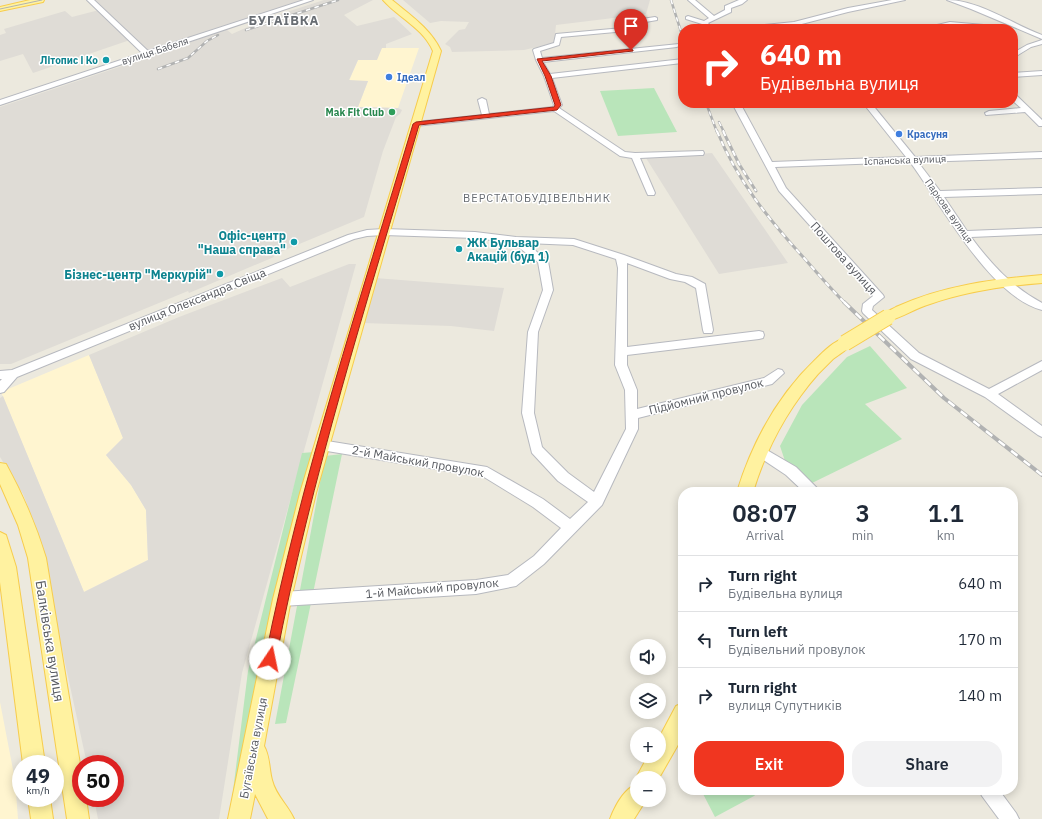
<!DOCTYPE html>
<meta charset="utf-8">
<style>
body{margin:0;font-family:"IBM Plex Sans",sans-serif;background:#f2f2f3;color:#1f2937;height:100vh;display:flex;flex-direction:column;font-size:15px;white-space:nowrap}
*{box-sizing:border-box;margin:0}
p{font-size:13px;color:#747a83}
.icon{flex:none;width:22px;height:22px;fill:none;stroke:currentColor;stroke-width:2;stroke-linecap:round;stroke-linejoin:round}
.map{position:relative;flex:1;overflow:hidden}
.side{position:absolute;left:678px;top:487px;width:340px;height:308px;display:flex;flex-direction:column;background:#fff;border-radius:16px;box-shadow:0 2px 10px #0003}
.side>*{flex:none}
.banner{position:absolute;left:678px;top:24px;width:340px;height:84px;border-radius:16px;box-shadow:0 2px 10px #0003;background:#f03620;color:#fff;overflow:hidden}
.tools{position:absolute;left:630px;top:639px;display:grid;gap:8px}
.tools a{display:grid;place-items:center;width:36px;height:36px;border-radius:50%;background:#fff;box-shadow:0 2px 10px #0003;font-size:20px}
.speed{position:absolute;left:12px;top:755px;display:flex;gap:8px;font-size:20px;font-weight:700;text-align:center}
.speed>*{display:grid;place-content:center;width:52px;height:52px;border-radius:50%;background:#fff;box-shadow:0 2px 10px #0003;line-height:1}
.speed small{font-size:10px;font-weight:400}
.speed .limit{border:6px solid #d22;background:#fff;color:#111}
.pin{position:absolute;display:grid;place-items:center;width:34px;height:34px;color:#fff;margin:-41px -17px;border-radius:50% 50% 50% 0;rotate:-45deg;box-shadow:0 0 4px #0007}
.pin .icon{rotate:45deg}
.me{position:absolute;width:44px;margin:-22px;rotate:11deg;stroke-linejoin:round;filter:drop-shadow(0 0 3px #0008)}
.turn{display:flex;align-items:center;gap:14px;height:84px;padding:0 16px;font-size:18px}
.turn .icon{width:52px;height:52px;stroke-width:2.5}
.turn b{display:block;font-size:28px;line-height:34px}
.eta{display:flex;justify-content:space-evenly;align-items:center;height:68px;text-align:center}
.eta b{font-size:24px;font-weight:600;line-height:28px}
.button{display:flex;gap:8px;margin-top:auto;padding:8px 16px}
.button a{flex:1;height:46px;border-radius:16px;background:#f03620;color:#fff;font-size:16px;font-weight:600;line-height:46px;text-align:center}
.button a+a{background:#f2f2f3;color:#1f2937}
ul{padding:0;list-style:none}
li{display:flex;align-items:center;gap:12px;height:56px;padding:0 16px;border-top:1px solid #e0e1e3}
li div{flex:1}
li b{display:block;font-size:15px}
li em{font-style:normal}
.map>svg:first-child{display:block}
</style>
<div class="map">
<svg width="1042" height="819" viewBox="0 0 1042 819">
<rect width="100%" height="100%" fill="#ece9de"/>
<!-- commercial -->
<path fill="#fff5d0" d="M382,48H419L398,108L358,107L368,81H349L358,60Z
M89,355L123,438L106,455L131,485L146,510L148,560L84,592L1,392Z
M0,702L15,780L18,819H0Z"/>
<!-- industrial -->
<path fill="#dfdcd6" d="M90,0H308L147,52Z
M324,0H373L344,15L357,26L394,17L412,34L386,44V48H382L377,60H358L349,80L368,81L358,107L398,108L402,110L400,114L396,117L383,151L364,217L273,255L274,257L189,293L188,291L11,364H0V107L161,53L226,29L232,34L268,18Z
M403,0H650L646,14L556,25L554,43L524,50L452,52L450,47L445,44L459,30L465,29L469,22L441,21L430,23Z
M99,10L130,40L33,73L23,54L0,61V35L6,33L4,29L65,11L72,17Z
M712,153L788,263L719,274L646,158Z
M349,264H356L242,673L219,819H98L94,798H115V764H87L35,525L23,494L0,457V398L3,396L84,592L148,560L146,510L131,485L106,455L123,438L89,355L179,317L282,278L290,287Z
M375,278L504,288L494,331L451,326L363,323Z"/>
<!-- green -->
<path fill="#b9e5ba" d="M654,88L677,132L618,136L600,91Z
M870,346L907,388L865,404L902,439L812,483L785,461L780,446L802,405L847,357Z
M314,452L257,674L235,813L230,815L248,671L302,453Z
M342,454L286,723L275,724L325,456Z
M701,790H761L754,796L715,817Z"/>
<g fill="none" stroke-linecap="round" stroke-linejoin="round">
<!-- minor casing -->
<g stroke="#b7b9bf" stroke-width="2">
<path id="minor" d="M87,0H94L148,51L304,0H313L0,105V100L142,53Z
M688,0H695L714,16L725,10V6L739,0H747L742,4L731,8V12L708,23L713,29H706L702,24L686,19V17L688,16L704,21L709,18Z
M892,0H905L848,12L794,26L764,29H741L744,27L794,22L848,8Z
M947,0C979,0 1012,24 1042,35V39L971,9Z
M655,17L657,18V20L640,23V28L637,30L561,37L559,45L540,51L542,58L679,44L680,45L677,47L543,62L550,74L683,59L682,63L552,78L562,105L559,108L625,152L635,153L703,151L704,153L703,155H700L640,158L655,193L654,195H648L647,193L632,158L620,156L554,111L416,126L412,124L416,122L482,115L478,100L482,98L486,100L489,114L553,107L554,105L544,76L536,60L533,50L534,49L554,43L556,34L634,27L633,24L636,20Z
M950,22L1006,27L1009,29C990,29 971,26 952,26C941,26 930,29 920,29Z
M1042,40V44L1031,47L1013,58V53L1027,45Z
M1042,71V75L1013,77V73Z
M1013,95H1016L1042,120V126H1039L1025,112L986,115L985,113L989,111L1021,108L1013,101Z
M732,103H740L772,162L906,157L863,103H871L915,157L1042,152V158L918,162L940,191L1042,188V194L944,197L967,231L1042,228V234L971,237C991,264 1012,287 1042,303V310C989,296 942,205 910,162L775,167L786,188L883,295L884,297L873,306L872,310L919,353L989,389L1042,361V370L998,394L1042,426V437L1038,435L985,397L911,359L863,313L862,311L863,304L873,296L779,191Z
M384,229L475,232L516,237L574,239L624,255L676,274L692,277L705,284L713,330L712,333H704L703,330L696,288L685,282L670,279L627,263V347L759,331L763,332L764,335L763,338L759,339L627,355V365L637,390V409L764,378L778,369L782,370L784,373L772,384L638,418V429L602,505L544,564L516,586L476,594L282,606L277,604L275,599L277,594L282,592L476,580L508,575L534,556L561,528L533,507L484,477L321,450L317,448L315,445L317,442L321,440L487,467L543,499L570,519L588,502L558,481L532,453L522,413L528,332L543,290L538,262L513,243L475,238L384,235L367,236L354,239L17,377L4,392L0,393V381L2,379H0V371L12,370L348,235L367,230ZM526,243L573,245L616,259L618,268L615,365L625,390L626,429L594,492L568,473L542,447L534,413L538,332L553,290L548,261Z
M760,446L796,467L817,488L819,492H804L786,475L756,455L754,451L756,447Z
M979,790H999L1016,813L1019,819H999L982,796Z"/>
</g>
<!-- major casing -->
<g stroke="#f7cc4c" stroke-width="2">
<path id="major" d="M30,0H44L43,2L0,11V7Z
M383,0H392C410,15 431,29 441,51L316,493L291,599L264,746C270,756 269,769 272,780C276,796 288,805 294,819H268L255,794L250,819H228L273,599L300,493L433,51C423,28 399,18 383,0Z
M1042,275V283C1004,286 967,291 930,304C916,308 903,317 888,321L883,320L881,317C884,312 891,310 896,307C941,286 993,279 1042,275Z
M845,338L850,340L852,343C848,350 839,354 833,359C828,364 823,369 818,374C788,408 766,449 753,492H737C752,443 778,395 816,359C824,351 834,341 845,338Z
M0,463L6,464C23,495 36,525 46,558L81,770V798H86L89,819H67L28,558L18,525L0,484Z
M0,532L6,535L16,567L45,764H23L0,582Z
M683,703V736L659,778H637V780L636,778L648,756H659V738L676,706Z
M637,784V800H646L634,819H610C615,806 624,789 637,784Z
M28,798H50L53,819H31Z"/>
</g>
<!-- minor -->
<use href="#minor" fill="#fff" fill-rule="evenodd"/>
<!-- major -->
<use href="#major" fill="#fff2a0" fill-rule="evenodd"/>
<!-- tram -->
<path stroke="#b1b2b2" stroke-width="1" d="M0,9L42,0"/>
<!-- rail-far2 casing -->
<g stroke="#b1b2b2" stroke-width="2.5">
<path id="rail-far2" d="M671,0L683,38
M246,30L338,0
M158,69L188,58L207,41L218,35
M706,103L717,132
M719,122L724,132"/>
</g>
<!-- rail-far1 casing -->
<g stroke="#b1b2b2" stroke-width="3">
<path id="rail-far1" d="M717,131C737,180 769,220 804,258C818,274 831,289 845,303
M723,131L739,164L756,191"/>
</g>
<!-- rail casing -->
<g stroke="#b1b2b2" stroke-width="4">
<path id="rail" d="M844,302L944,398L1042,475"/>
</g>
<!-- rail-far2 -->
<use href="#rail-far2" stroke="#fff" stroke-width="1.5" stroke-dasharray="4.5" stroke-linecap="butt"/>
<!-- rail-far1 -->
<use href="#rail-far1" stroke="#fff" stroke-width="2" stroke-dasharray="5.5" stroke-linecap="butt"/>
<!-- rail -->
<use href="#rail" stroke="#fff" stroke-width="2.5" stroke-dasharray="8" stroke-linecap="butt"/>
<!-- major-bridge casing -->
<g stroke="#f7cc4c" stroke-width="17" stroke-linecap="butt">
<path id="major-bridge" d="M845,343L888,317"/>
</g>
<!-- major-bridge -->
<use href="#major-bridge" stroke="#fff2a0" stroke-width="15"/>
</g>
<!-- route -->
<path fill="#f03620" stroke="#9c2315" d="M631,49L633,50V51L542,61L551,76L561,105L557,110L419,125C367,302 311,478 276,659L275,663L270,665L266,663L265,659C301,477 360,301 413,124L416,122L554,107L555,105L545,76L537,59Z"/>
<!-- markers -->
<g fill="#0f9aa8" stroke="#fff" stroke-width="1.5">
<circle cx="106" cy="60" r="4"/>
<circle cx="294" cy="242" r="4"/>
<circle cx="459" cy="249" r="4"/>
<circle cx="220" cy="274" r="4"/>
</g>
<g fill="#3f7fe0" stroke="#fff" stroke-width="1.5">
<circle cx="389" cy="77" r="4"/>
<circle cx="899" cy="134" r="4"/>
</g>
<circle fill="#2e9e5b" stroke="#fff" stroke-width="1.5" cx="392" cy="112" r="4"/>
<g text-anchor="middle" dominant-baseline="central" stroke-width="3" stroke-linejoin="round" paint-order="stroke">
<!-- far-street labels -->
<g font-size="10" fill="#585b61" stroke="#fff">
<text transform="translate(155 51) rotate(-18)">вулиця Бабеля</text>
<text transform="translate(905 160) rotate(-2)">Іспанська вулиця</text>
<text transform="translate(949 211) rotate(55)">Паркова вулиця</text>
</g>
<!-- far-culture labels -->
<g font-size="10" font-weight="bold" fill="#0d838f" stroke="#fff" text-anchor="end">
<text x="98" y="60">Літопис і Ко</text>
</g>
<!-- far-shop labels -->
<g font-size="10" font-weight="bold" fill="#366cbe" stroke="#fff" text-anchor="start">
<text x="397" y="77">Ідеал</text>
<text x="907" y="134">Красуня</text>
</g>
<!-- far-leisure labels -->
<g font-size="10" font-weight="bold" fill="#27864d" stroke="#fff" text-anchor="end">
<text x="384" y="112">Mak Fit Club</text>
</g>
<!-- far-neighbourhood labels -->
<g font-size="11" letter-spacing="1" fill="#686d73" stroke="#fff">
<text x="537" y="198">ВЕРСТАТОБУДІВЕЛЬНИК</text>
</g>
<!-- culture labels -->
<g font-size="12" font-weight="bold" fill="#0d838f" stroke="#fff" text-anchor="end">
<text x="286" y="235">Офіс-центр<tspan x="286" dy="14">"Наша справа"</tspan></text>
<text x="467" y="242" text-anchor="start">ЖК Бульвар<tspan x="467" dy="14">Акацій (буд 1)</tspan></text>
<text x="212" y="274">Бізнес-центр "Меркурій"</text>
</g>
<!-- street labels -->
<g font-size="12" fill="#585b61" stroke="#fff">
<text transform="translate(844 258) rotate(48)">Поштова вулиця</text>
<text transform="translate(197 299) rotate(-22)">вулиця Олександра Свіща</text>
<text transform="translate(706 396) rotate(-14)">Підйомний провулок</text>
<text transform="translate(418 461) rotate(10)">2-й Майський провулок</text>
<text transform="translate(432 588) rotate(-5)">1-й Майський провулок</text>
<text transform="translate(253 748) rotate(-79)">Бугаївська вулиця</text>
</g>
<!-- far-district labels -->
<g font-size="13" font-weight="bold" letter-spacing="1" fill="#686d73" stroke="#fff">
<text x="284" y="20">БУГАЇВКА</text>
</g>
<!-- near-street labels -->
<g font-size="14" fill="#585b61" stroke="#fff">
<text transform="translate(50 641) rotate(81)">Балківська вулиця</text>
</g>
</g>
</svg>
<div class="tools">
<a><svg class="icon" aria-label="sound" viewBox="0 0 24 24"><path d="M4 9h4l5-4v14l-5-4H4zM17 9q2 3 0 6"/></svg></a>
<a><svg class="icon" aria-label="layers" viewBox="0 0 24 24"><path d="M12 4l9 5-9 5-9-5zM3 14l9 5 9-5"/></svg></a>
<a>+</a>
<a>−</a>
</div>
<div class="speed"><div>49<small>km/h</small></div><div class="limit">50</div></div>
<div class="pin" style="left:631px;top:50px;background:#d93025"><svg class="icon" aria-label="arrive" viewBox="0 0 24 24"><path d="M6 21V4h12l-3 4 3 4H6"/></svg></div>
<svg class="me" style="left:270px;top:659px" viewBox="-20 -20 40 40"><circle r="19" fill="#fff"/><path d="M0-13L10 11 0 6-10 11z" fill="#f03620"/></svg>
<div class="banner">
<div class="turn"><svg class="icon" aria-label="right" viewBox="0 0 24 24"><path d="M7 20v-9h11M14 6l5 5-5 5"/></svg><div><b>640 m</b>Будівельна вулиця</div></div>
</div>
<section class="side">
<div class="eta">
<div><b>08:07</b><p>Arrival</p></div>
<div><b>3</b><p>min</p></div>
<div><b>1.1</b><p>km</p></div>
</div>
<ul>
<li><svg class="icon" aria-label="right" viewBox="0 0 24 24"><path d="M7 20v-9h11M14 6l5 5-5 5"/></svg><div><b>Turn right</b><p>Будівельна вулиця</p></div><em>640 m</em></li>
<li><svg class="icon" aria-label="left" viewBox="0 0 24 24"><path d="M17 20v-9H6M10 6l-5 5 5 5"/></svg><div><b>Turn left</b><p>Будівельний провулок</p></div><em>170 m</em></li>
<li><svg class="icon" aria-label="right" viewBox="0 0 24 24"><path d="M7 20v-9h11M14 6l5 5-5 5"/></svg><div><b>Turn right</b><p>вулиця Супутників</p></div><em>140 m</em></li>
</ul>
<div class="button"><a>Exit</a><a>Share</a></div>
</section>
</div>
